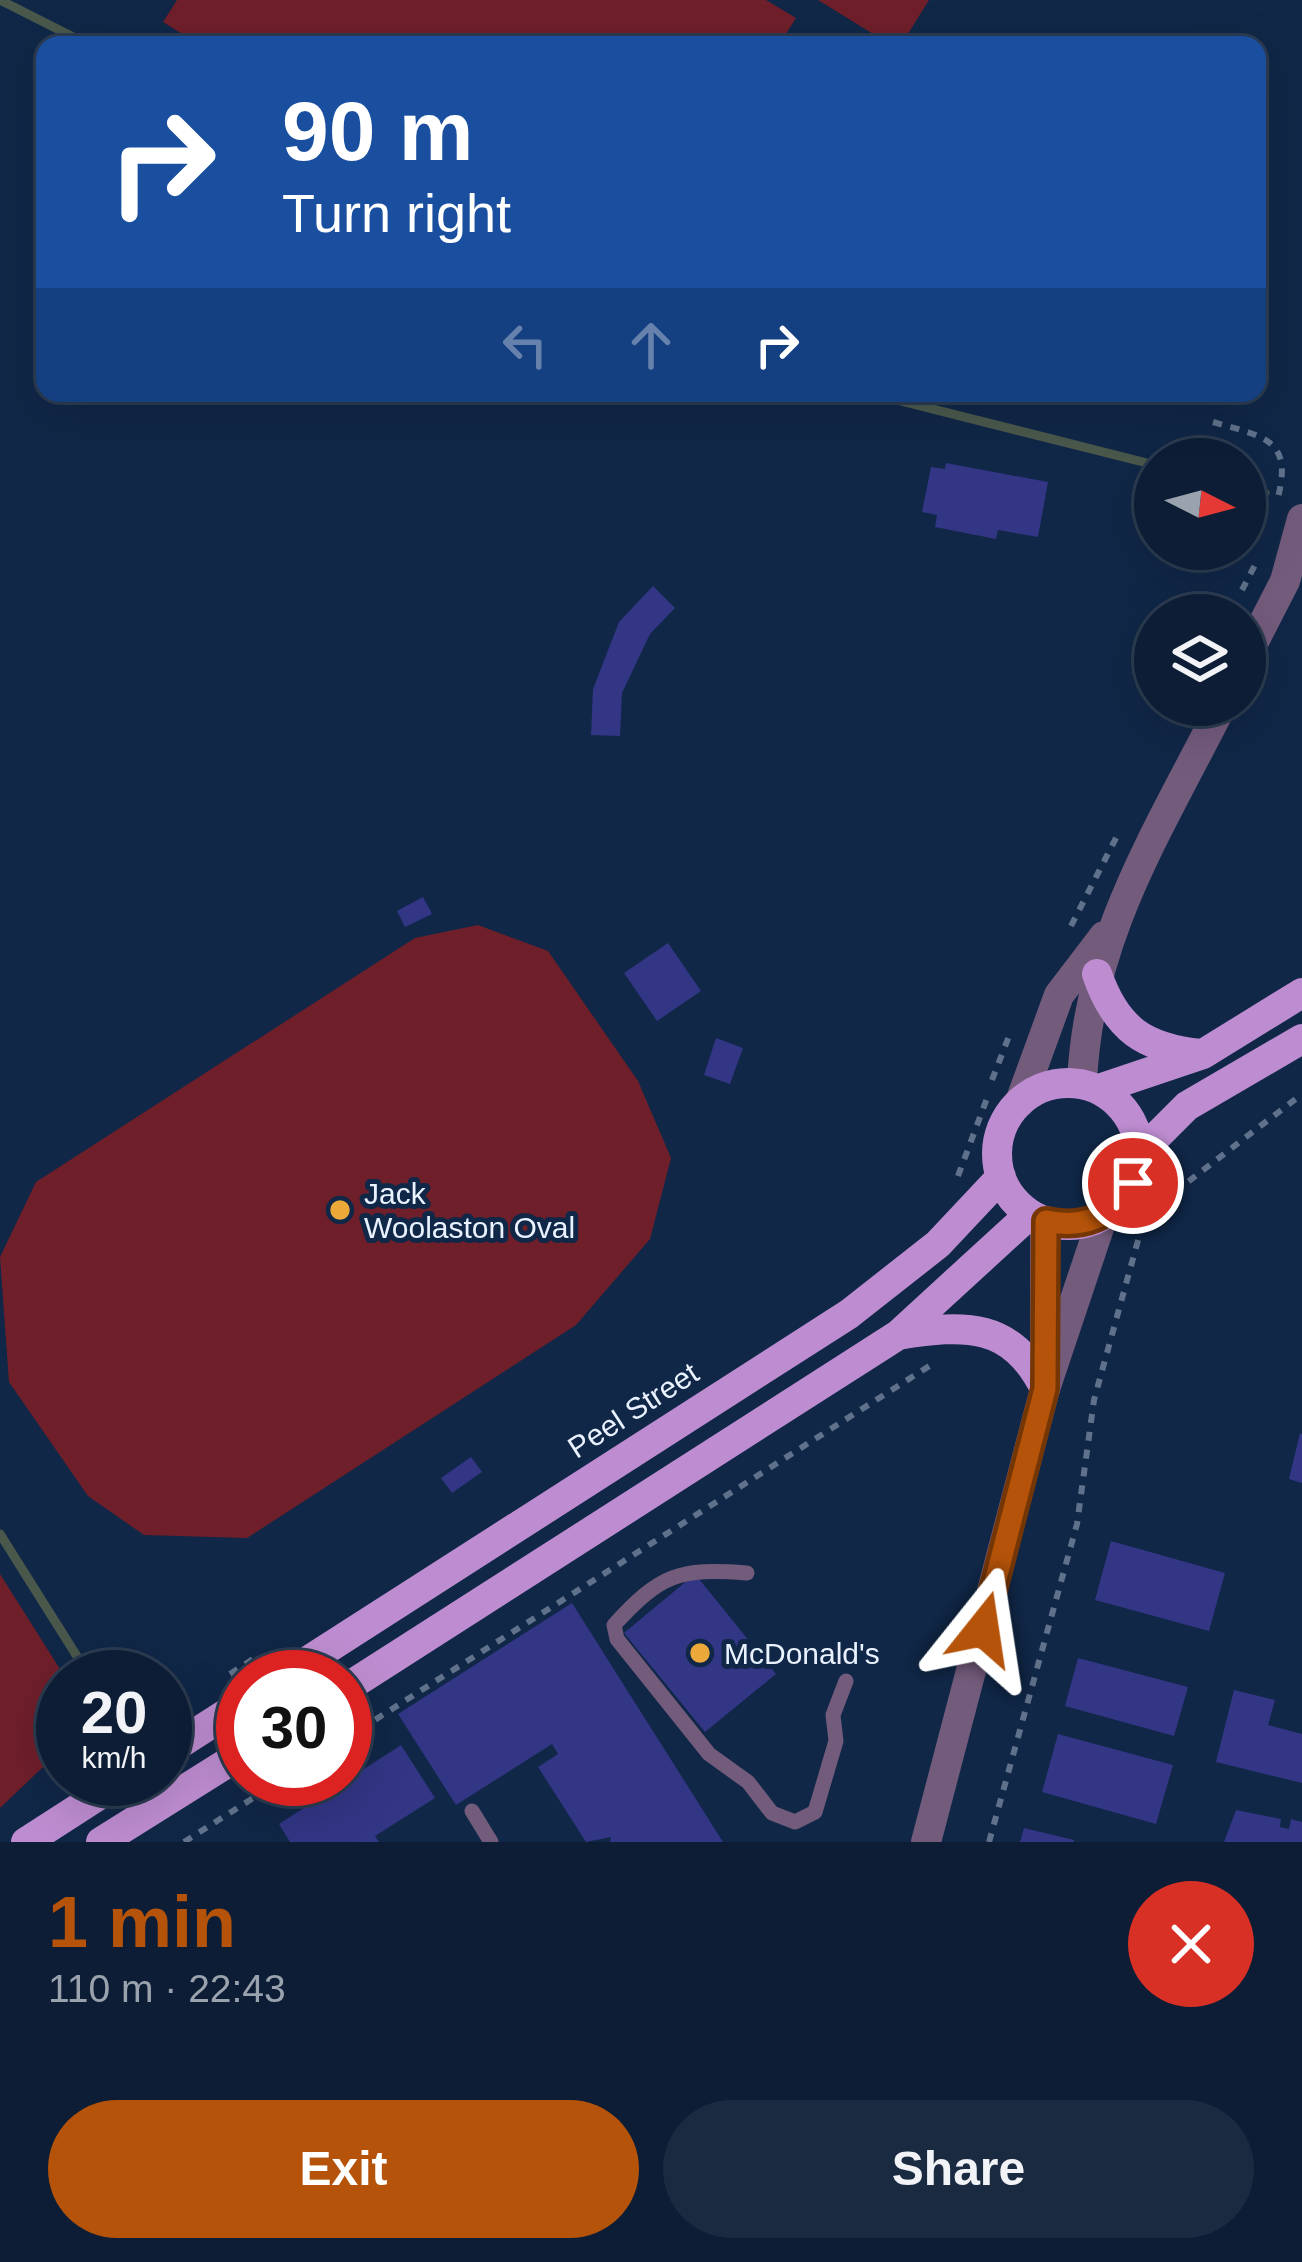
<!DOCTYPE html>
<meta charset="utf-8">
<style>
body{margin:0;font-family:Arial,sans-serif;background:#1a2a41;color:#f1f3f6;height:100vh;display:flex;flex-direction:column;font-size:45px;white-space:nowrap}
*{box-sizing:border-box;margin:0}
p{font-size:39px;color:#9aa2ad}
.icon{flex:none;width:66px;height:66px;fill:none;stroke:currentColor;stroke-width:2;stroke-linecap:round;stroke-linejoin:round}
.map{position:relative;height:1842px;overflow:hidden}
.panel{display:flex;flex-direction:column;background:#0c1d35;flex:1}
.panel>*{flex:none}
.banner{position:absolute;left:36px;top:36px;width:1230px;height:366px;border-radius:24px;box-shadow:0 12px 48px #0002,0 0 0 3px #2c3b50;background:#1a4fa0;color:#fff;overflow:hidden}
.needle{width:78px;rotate:96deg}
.tools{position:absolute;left:1134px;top:438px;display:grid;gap:24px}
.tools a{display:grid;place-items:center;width:132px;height:132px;border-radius:50%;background:#0c1d35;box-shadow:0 12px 48px #0002,0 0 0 3px #2c3b50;font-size:60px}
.speed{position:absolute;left:36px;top:1650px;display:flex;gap:24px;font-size:60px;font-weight:700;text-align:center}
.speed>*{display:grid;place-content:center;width:156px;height:156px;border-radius:50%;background:#0c1d35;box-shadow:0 12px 48px #0002,0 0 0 3px #2c3b50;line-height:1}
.speed small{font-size:30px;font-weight:400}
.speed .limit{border:18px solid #d22;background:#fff;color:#111}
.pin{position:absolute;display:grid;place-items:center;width:102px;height:102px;color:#fff;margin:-51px;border:6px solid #fff;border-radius:50%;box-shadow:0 3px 12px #0007}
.me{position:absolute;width:132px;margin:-66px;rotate:15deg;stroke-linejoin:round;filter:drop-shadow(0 0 9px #0008)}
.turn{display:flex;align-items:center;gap:42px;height:252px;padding:0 48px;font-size:54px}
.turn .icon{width:156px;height:156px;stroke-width:2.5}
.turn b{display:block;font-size:84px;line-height:102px}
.lanes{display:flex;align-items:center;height:114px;padding:0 48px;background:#0003;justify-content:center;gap:60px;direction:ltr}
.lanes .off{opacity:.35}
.round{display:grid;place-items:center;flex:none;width:126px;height:126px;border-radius:63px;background:#1a2a41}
.head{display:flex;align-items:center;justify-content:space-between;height:204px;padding:0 48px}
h1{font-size:72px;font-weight:700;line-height:90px;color:#b45309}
.button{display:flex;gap:24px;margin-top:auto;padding:24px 48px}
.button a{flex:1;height:138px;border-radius:72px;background:#b45309;color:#fff;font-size:48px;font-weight:700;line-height:138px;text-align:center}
.button a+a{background:#1a2a41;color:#f1f3f6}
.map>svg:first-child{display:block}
</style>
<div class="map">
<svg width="1302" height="1842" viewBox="0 0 1302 1842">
<rect width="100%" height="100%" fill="#102747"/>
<!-- green -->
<path fill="#6f1f2a" d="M177,0H766L796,18L779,45H200L163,22Z
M818,0H929L901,45H891Z
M478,925L548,951L638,1081L671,1158L650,1239L576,1325L247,1538L144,1535L88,1496L9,1382L0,1257L36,1182L415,938Z
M0,1574L65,1677L63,1762L42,1768L0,1808Z"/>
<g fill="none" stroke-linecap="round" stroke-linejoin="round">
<!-- stream -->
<path stroke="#4a584c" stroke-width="9" d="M0,0L89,45
M869,393L1155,465
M1245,488L1265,493
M0,1534L90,1677"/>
</g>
<!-- building -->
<path fill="#323685" d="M946,463L1048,482L1038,537L998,530L996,539L935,527L937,515L922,512L931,467L945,469Z
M653,586L675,608L650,634L622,693L620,736L591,735L593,689L619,622Z
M423,897L432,914L405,927L397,911Z
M668,943L701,991L657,1021L624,973Z
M716,1038L743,1048L730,1084L704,1075Z
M1300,1433L1302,1434V1483L1289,1479Z
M471,1457L482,1472L452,1493L441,1478Z
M1111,1541L1225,1573L1209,1631L1095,1600Z
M695,1574L776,1674L705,1732L624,1633Z
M572,1603L723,1842H610L611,1837L586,1842L538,1767L558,1754L552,1744L456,1805L398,1714Z
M1078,1658L1188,1687L1174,1736L1065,1706Z
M1234,1690L1275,1700L1268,1725L1302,1734V1783L1216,1762Z
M1058,1734L1173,1765L1156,1824L1042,1792Z
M401,1745L435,1798L375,1836L379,1842H290L279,1824Z
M1236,1810L1281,1819L1280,1827L1289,1829L1291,1819L1302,1822V1842H1224Z
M1024,1828L1074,1840V1842H1020Z"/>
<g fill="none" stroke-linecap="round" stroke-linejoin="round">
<!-- path -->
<path stroke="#60728b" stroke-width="6" stroke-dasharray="9 9" stroke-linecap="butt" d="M1213,422C1265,437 1294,439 1277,501
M1242,590L1258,559
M1071,926L1117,836
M992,1080L1011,1031
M958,1176L989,1093
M230,1674L259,1655
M345,1739L934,1363
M184,1842L283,1779
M989,1842L1077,1524L1094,1400L1145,1215L1302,1094"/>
<!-- service -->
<path stroke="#735b7c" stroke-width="15" d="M747,1573C678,1568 661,1574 614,1625L617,1639L709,1754L748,1782L772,1813L795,1822L815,1812L836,1741L833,1715L846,1681
M472,1811L491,1842"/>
<!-- minor -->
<path stroke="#735b7c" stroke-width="30" d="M1245,659L1285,581L1302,519
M1082,1083C1088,938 1158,832 1222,705
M1020,1102L1059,995L1104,936
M1045,1359V1221
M926,1842L1045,1389L1103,1216"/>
<!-- primary -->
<path stroke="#be8dd1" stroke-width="30" d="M1097,974C1116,1029 1144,1048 1201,1054
M997 1154a71 71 0 1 1 142 0a71 71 0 1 1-142 0Z
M1099,1089L1203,1054L1302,993
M1140,1153L1187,1106L1302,1039
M898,1335C965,1324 1012,1322 1045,1389
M283,1677L849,1314L938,1244L1001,1177
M345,1689L898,1335L1030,1214
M165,1753L243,1703
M26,1842L124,1779
M101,1842L243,1753"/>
</g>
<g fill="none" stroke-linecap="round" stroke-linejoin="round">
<!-- route casing -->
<g stroke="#753606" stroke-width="30">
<path id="route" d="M983,1629L1045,1389L1046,1221C1084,1229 1113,1217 1133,1183"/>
</g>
<!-- route -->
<use href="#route" stroke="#b45309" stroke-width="21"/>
</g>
<!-- markers -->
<g fill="#eba93a" stroke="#102747" stroke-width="4.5">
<circle cx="340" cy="1210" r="12"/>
<circle cx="700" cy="1653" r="12"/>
</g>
<g text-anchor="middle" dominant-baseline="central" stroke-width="10" stroke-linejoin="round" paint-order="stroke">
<!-- poi labels -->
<g font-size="30" fill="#e9f2fe" stroke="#102747" text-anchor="start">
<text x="364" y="1193">Jack<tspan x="364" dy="34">Woolaston Oval</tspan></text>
<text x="724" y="1653">McDonald's</text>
</g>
<!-- street labels -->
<g font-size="30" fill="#e9f2fe" stroke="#102747">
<text transform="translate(633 1410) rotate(-33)">Peel Street</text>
</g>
</g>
</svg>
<div class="tools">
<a><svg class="needle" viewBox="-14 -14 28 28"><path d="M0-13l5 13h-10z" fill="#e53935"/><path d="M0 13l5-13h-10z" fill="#9aa2ad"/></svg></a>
<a><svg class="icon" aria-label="layers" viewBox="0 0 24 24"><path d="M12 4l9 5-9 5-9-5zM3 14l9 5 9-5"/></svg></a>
</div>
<div class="speed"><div>20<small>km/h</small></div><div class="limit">30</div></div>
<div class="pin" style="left:1133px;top:1183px;background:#d93025"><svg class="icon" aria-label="arrive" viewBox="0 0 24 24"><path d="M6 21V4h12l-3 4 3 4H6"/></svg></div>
<svg class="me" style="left:983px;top:1629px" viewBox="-20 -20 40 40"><path d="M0-17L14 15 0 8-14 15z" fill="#b45309" stroke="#fff" stroke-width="4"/></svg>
<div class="banner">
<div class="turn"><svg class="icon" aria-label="right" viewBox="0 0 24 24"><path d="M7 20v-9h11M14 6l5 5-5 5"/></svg><div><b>90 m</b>Turn right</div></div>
<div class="lanes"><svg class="icon off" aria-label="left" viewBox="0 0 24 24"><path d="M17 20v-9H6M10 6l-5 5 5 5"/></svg><svg class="icon off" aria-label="ahead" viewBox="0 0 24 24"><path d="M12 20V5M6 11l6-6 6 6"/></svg><svg class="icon" aria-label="right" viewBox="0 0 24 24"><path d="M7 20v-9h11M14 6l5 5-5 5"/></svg></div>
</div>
</div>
<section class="panel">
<div class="head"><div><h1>1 min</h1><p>110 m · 22:43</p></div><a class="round" style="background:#d93025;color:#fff"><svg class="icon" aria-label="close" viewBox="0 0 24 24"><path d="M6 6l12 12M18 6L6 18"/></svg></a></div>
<div class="button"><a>Exit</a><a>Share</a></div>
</section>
